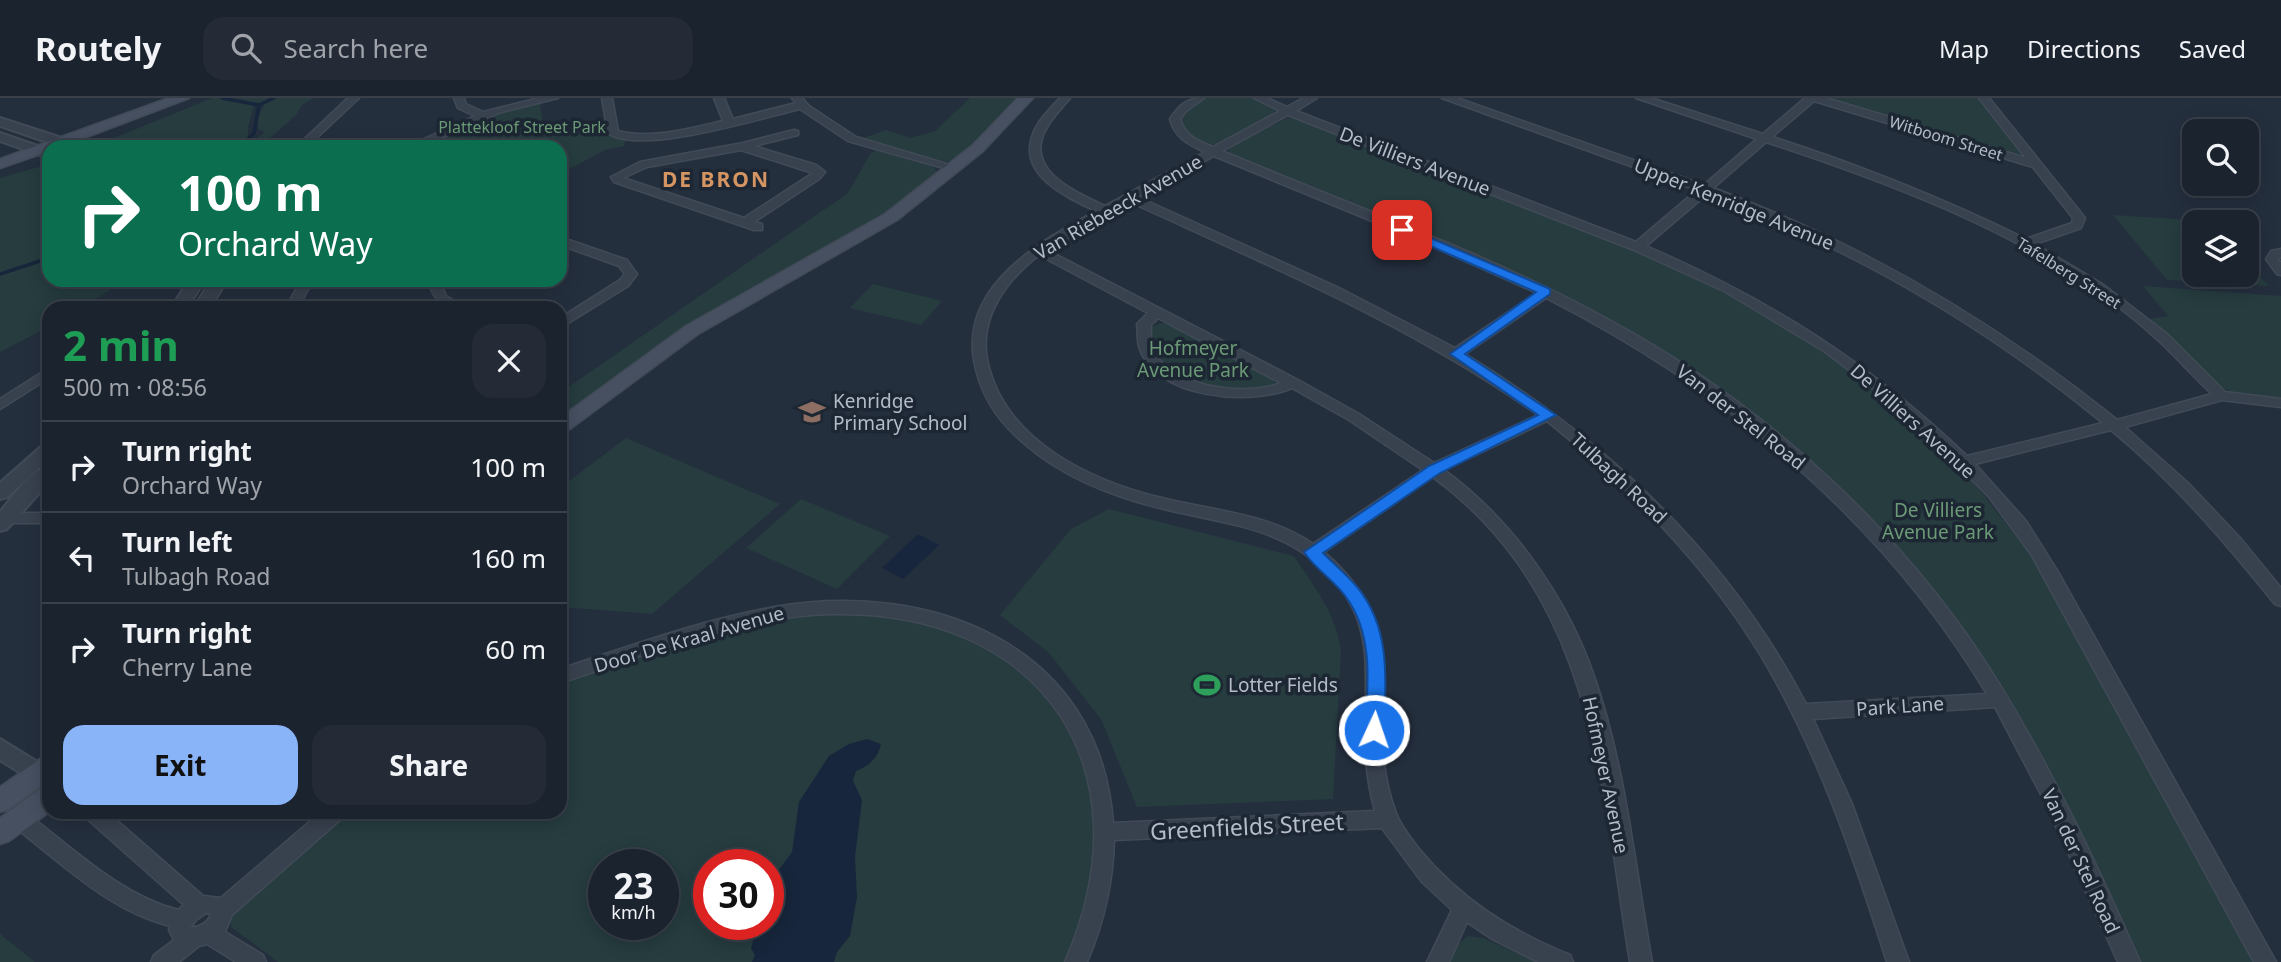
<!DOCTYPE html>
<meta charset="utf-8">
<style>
body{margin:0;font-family:"Noto Sans",sans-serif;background:#242b36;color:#f1f3f6;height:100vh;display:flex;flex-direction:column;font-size:26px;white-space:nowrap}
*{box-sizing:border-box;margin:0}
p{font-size:23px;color:#a0a4aa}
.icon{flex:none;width:38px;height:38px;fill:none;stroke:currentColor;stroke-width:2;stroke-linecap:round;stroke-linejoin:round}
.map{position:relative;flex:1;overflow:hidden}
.drawer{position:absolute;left:42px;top:203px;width:525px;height:518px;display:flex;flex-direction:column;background:#1b232e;border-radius:21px;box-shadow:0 4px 18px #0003,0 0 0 2px #39404a}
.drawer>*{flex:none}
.hud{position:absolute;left:42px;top:42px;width:525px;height:147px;border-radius:21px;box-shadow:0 4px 18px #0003,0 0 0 2px #39404a;background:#0b6e4f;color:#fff;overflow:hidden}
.buttons{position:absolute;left:2182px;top:21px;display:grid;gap:14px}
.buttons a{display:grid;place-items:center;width:77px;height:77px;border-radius:14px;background:#1b232e;box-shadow:0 4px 18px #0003,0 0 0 2px #39404a;font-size:35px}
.speed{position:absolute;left:588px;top:751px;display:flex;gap:14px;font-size:35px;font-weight:700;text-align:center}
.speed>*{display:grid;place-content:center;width:91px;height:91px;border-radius:50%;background:#1b232e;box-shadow:0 4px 18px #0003,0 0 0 2px #39404a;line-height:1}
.speed small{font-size:18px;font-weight:400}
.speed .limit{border:10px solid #d22;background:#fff;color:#111}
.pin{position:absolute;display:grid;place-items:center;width:60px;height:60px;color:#fff;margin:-30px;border-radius:14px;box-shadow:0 4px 10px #0006}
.me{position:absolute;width:77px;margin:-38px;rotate:3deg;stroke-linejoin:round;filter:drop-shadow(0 0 5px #0008)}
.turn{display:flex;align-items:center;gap:24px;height:147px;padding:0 21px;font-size:32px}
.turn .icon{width:91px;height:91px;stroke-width:2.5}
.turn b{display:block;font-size:49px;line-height:60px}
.round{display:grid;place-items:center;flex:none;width:74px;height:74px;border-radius:21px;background:#242b36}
.summary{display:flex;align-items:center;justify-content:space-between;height:119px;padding:0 21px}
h1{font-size:42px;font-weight:700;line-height:52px;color:#1e9e55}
.cta{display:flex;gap:14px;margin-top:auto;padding:14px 21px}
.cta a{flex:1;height:80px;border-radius:21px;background:#8ab4f8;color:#111;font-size:28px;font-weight:700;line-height:80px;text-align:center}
.cta a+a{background:#242b36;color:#f1f3f6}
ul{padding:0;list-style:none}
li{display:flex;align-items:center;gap:21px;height:91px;padding:0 21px;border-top:2px solid #39404a}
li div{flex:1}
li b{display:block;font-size:26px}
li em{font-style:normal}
header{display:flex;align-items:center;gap:42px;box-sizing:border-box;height:98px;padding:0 35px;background:#1b232e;border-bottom:2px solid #39404a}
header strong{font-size:33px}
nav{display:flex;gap:38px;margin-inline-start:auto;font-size:24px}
.search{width:490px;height:63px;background:#242b36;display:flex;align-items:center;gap:18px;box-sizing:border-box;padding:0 24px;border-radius:21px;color:#a0a4aa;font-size:26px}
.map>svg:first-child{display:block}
</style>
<header>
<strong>Routely</strong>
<div class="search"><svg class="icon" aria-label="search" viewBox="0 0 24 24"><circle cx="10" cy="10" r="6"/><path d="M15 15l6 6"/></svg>Search here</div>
<nav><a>Map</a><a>Directions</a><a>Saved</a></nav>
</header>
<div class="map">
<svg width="2281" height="864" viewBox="0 0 2281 864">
<rect width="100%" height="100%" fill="#242f3e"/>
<!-- green -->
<path fill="#263c3f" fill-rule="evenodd" d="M212,0H314L302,7L297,16L260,49H246L265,34L258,31V20L265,5L254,7L248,30V41L234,49H104L114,40Z
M970,0H1017C1003,19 974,57 951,63C939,67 876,46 861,41L886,32L911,40L935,33Z
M1203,0H1254L1277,14C1269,21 1258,26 1248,31C1219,47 1198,60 1179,23L1187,12Z
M1821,0H1980L2023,56L2016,58Z
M540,4L543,32L605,21L610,38L625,42L624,48L605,52L560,76V49L428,48L435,42L510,11Z
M1288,20L1298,21L1644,155L1710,186L1820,250L1897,309L1968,377L2030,456L2087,554L2253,864H2139L2032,644L1837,392L1611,224L1228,55L1230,49Z
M876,52L933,69L939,75L872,126L560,318V295L848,95L870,56Z
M46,67L49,68V182H126L82,210H49V229L0,254V80Z
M2113,117L2208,123L2194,124V177H2247V165L2269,188L2167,182Z
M873,186L942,203L921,227L850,210Z
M2143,188L2281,198V302L2236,296L2221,289L2148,221L2168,218Z
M1161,225L1170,226L1272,279L1275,286L1270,290C1234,292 1168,292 1151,251C1148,245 1150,235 1151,229Z
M626,340L780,406L652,516L560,509V390Z
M801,401L890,438L837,491L746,450Z
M1109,411L1294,458C1314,489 1337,516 1341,554L1333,701L1137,709L1101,621L1048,554L1000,517L1071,431Z
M835,515C859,517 885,517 909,522C1037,546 1112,656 1092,783C1088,810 1074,838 1066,864H278L231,829V819L242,804L347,714H560V585C649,556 741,520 835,515ZM604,766H663V826H604ZM709,766H768V826H709Z
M0,836L35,864H0Z
M1468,838L1483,840L1536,864H1449L1458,846Z"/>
<!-- water -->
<path fill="#17263c" d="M918,436L939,447L903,481L882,470Z
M867,641L881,646C878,660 869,668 856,673L853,683L862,702L855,759L857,799L850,838L837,854L834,864H752L755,857L751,850L758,826H768V787L792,754L799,704L829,658L849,646Z"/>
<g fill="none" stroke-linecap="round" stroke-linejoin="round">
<!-- stream -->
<path stroke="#17263c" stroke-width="3.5" d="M222,0L259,7
M240,49L254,35L259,7L274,0
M0,176L49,160"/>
<!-- minor casing -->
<g stroke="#414a57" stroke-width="3">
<path id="minor" d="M348,0H359L307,49H296Z
M454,0H464L466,6L483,14L539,0H558L498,15L420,49H406L475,18L458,10Z
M602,0H612L618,33C651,42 691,30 723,23L714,0H724L733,21L796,5L792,0H802L809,8L856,39L960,70L954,73L848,43L800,11C761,20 639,58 608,35Z
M1060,0H1070C1062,10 1052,19 1046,31C1023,72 1075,94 1105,108L1205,54C1188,46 1175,40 1170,21C1179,7 1187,0 1204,0L1186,13L1180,21C1185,38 1198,43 1213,49L1280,13L1254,0H1267L1287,9L1304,0H1317L1296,13L1636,144L1697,92L1442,0H1457L1704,87L1757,41L1636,0H1651L1763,36L1805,0H1826L2026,60L1979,0H1989L2085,120L2081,130L2035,146L2102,186L2167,236L2225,294L2281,301V309L2222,302L2125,329L2188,385L2240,440L2281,490V508L2275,506C2225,444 2173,383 2111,332L1975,366L2026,423L2058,474L2276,864H2254L2031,456L1989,399L1928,337L1895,307L1824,253L1724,193L1634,152L1288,17L1222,53C1352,108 1486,154 1609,222C1765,306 1905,434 1998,584C2053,673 2098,769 2140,864H2118L2046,706L1995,609L1813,621L1852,706L1909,864H1887C1854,760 1819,656 1763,561C1707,468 1632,391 1547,323L1444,372C1513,422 1568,501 1595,581C1626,672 1635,770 1652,864H1630C1601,684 1594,498 1433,379L1324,454C1426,542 1357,614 1396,715C1401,729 1411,740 1419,751C1460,801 1511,833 1570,857L1573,864H1538L1492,841L1467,824L1449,864H1427L1452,812L1422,784L1382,730L1114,742C1113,786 1104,824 1087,864H1065C1150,671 1042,511 831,516C738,518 648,557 560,585V571C631,548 701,522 775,509C932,482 1100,547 1113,725L1375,713C1368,688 1365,661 1365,635C1365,584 1374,534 1341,491C1296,431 1236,428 1168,412C1117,400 1065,381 1025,346C998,324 980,297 974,262C961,187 1041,143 1096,113C1066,99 1017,77 1033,36C1038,22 1050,11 1060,0ZM1814,3L2033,69L2073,120L2072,125L2026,141C1944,101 1860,67 1772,39ZM1766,44C1900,88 2055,146 2159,243C2177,260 2194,279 2212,296L2117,322C1994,223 1861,145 1713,90ZM1214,58L1411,139L1537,195L1455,250L1339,190L1138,99ZM1707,96C1851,150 1984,227 2103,325L1967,358C1867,263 1772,203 1646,148ZM1130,104C1270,168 1411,227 1538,317L1434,365L1359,316L1298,282L1047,152ZM1039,157L1148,215L1137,226C1138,233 1137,241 1139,248C1154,301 1250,308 1292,290L1349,322L1423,372L1313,446C1270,416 1215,413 1166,401C1092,384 1003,343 987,261C979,218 1007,182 1039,157ZM1546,200C1724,290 1883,423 1987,596L1806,606C1728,457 1607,343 1465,256ZM1158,220L1281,285C1246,299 1168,290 1152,249C1150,243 1151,234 1151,227Z
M794,32L798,33V37L754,48L816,67L825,74L819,81L754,124L762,126V132H754L614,84L611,79L640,64L743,45ZM741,52L813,75L744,120L623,80L647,69Z
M560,139L627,162L637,176L628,188L560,230V220L620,182L625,176L619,168L560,147Z
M2281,151V159L2278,161L2281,165V177L2277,176L2266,161L2271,153Z
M301,182H313L298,210H286Z
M435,182H447L443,191L446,198L466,210C449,210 438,208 431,191Z
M49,270V280L0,311V301Z
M0,415H49V425H0Z
M19,713L26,715C73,750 120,797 178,812L184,807L86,720L83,714H107L203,798L221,800L321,714H345L342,720L232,817L225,834L263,857L266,864H236L207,846L199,848L179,864H151L154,857L174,842L169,832L170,828C109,813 60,764 12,727L9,721L12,715ZM206,815L211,816C208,826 199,829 190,830L196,822Z"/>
</g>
<!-- tertiary casing -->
<g stroke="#414a57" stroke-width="4">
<path id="tertiary" d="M0,20L80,46L82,49H62L0,28Z
M0,35L49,52V60L0,43Z
M189,182H205L187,210H171Z
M211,182H227L210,210H194Z
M49,345V361L7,399L0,401V385L43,347Z
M49,368V384L7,431L0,433V414C13,399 29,373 49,368Z
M0,641L49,671V693L0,662Z"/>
</g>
<!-- secondary casing -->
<g stroke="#414a57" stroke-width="3">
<path id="secondary" d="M169,0H189L60,49H49V53L0,70V61Z
M1018,0H1033L983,53L897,122L698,236L567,333L560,335V320L686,228L885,116L973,47Z
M49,658V682L9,711L0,714V689L40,661Z
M49,689V714L9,743L0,746V720L40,692Z"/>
</g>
<!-- minor -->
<use href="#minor" fill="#38414e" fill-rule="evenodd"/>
<!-- tertiary -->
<use href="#tertiary" fill="#38414e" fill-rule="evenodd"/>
<!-- secondary -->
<use href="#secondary" fill="#465061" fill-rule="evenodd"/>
</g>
<!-- route -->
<path fill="#1a73e8" stroke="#114b97" stroke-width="2" d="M1402,128L1550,191V196L1465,256L1556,317L1440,375L1323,455C1334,466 1347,477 1358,490C1391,531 1386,583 1384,632L1381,637L1374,640L1368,637L1365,632C1368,587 1374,537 1346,499C1334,482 1315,471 1304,454L1429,368L1538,317L1450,256L1536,194L1398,134L1396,132Z"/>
<!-- icons -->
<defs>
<g id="school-bare" transform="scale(2.1)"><path d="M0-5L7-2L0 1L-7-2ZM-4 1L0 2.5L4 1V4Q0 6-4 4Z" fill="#8d6e63" stroke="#1d2633" stroke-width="2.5" paint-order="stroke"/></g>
<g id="stadium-bare" transform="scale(2.1)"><path d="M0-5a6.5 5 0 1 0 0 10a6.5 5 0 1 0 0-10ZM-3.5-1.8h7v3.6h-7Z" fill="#2e9e5b" stroke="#1d2633" stroke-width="2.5" paint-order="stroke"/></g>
</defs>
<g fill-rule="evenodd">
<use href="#school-bare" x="812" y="314"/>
<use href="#stadium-bare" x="1207" y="587"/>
</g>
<g text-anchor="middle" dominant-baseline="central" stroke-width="7" stroke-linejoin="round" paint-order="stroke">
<!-- far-park labels -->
<g font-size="16" fill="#6b9a76" stroke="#1d2633">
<text x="522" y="29">Plattekloof Street Park</text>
</g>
<!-- far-street labels -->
<g font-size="16" fill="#b4bcc9" stroke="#1d2633">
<text transform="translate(1946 40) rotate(17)">Witboom Street</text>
<text transform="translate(2069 175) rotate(32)">Tafelberg Street</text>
</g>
<!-- street labels -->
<g font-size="19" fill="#b4bcc9" stroke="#1d2633">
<text transform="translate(1415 63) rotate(21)">De Villiers Avenue</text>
<text transform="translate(1734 106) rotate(22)">Upper Kenridge Avenue</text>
<text transform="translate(1118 109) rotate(-30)">Van Riebeeck Avenue</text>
<text transform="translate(1741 319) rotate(38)">Van der Stel Road</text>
<text transform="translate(1913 323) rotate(42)">De Villiers Avenue</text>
<text transform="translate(1619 380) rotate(43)">Tulbagh Road</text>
<text transform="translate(689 541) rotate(-16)">Door De Kraal Avenue</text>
<text transform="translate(1900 608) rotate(-4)">Park Lane</text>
<text transform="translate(1606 677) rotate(78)">Hofmeyer Avenue</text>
<text transform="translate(2081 763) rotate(65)">Van der Stel Road</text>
</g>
<!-- park labels -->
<g font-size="19" fill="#6b9a76" stroke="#1d2633">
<text x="1193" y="250">Hofmeyer<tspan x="1193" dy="22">Avenue Park</tspan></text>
<text x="1938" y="412">De Villiers<tspan x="1938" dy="22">Avenue Park</tspan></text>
</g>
<!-- poi labels -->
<g font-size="19" fill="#b4bcc9" stroke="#1d2633" text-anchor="start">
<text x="833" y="303">Kenridge<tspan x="833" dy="22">Primary School</tspan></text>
<text x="1228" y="587">Lotter Fields</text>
</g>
<!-- far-district labels -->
<g font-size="21" font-weight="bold" letter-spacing="2" fill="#d59563" stroke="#1d2633">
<text x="716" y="81">DE BRON</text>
</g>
<!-- near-street labels -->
<g font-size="23" fill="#b4bcc9" stroke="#1d2633">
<text transform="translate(1247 728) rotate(-3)">Greenfields Street</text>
</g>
</g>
</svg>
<div class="buttons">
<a><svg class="icon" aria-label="search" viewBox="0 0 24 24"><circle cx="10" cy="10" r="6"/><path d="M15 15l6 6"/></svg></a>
<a><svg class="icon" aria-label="layers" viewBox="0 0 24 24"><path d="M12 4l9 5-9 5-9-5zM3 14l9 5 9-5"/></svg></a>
</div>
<div class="speed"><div>23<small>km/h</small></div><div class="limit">30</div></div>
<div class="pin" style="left:1402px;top:132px;background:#d93025"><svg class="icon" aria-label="arrive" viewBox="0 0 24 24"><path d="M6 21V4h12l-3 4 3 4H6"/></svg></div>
<svg class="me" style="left:1374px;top:632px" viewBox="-20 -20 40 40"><circle r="17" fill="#1a73e8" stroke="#fff" stroke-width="3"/><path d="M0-11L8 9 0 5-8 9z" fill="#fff"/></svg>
<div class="hud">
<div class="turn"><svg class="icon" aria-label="right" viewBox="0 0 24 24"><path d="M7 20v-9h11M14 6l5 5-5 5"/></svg><div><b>100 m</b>Orchard Way</div></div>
</div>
<section class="drawer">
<div class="summary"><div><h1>2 min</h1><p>500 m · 08:56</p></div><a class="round"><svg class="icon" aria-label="close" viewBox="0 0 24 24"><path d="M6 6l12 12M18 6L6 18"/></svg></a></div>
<ul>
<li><svg class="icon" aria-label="right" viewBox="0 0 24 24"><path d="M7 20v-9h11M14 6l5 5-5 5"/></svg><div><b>Turn right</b><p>Orchard Way</p></div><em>100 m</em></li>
<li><svg class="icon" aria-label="left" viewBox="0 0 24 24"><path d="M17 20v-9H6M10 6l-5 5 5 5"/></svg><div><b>Turn left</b><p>Tulbagh Road</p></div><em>160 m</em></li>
<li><svg class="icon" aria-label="right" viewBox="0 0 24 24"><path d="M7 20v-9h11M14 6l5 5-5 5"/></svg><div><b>Turn right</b><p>Cherry Lane</p></div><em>60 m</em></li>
</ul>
<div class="cta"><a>Exit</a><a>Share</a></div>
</section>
</div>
